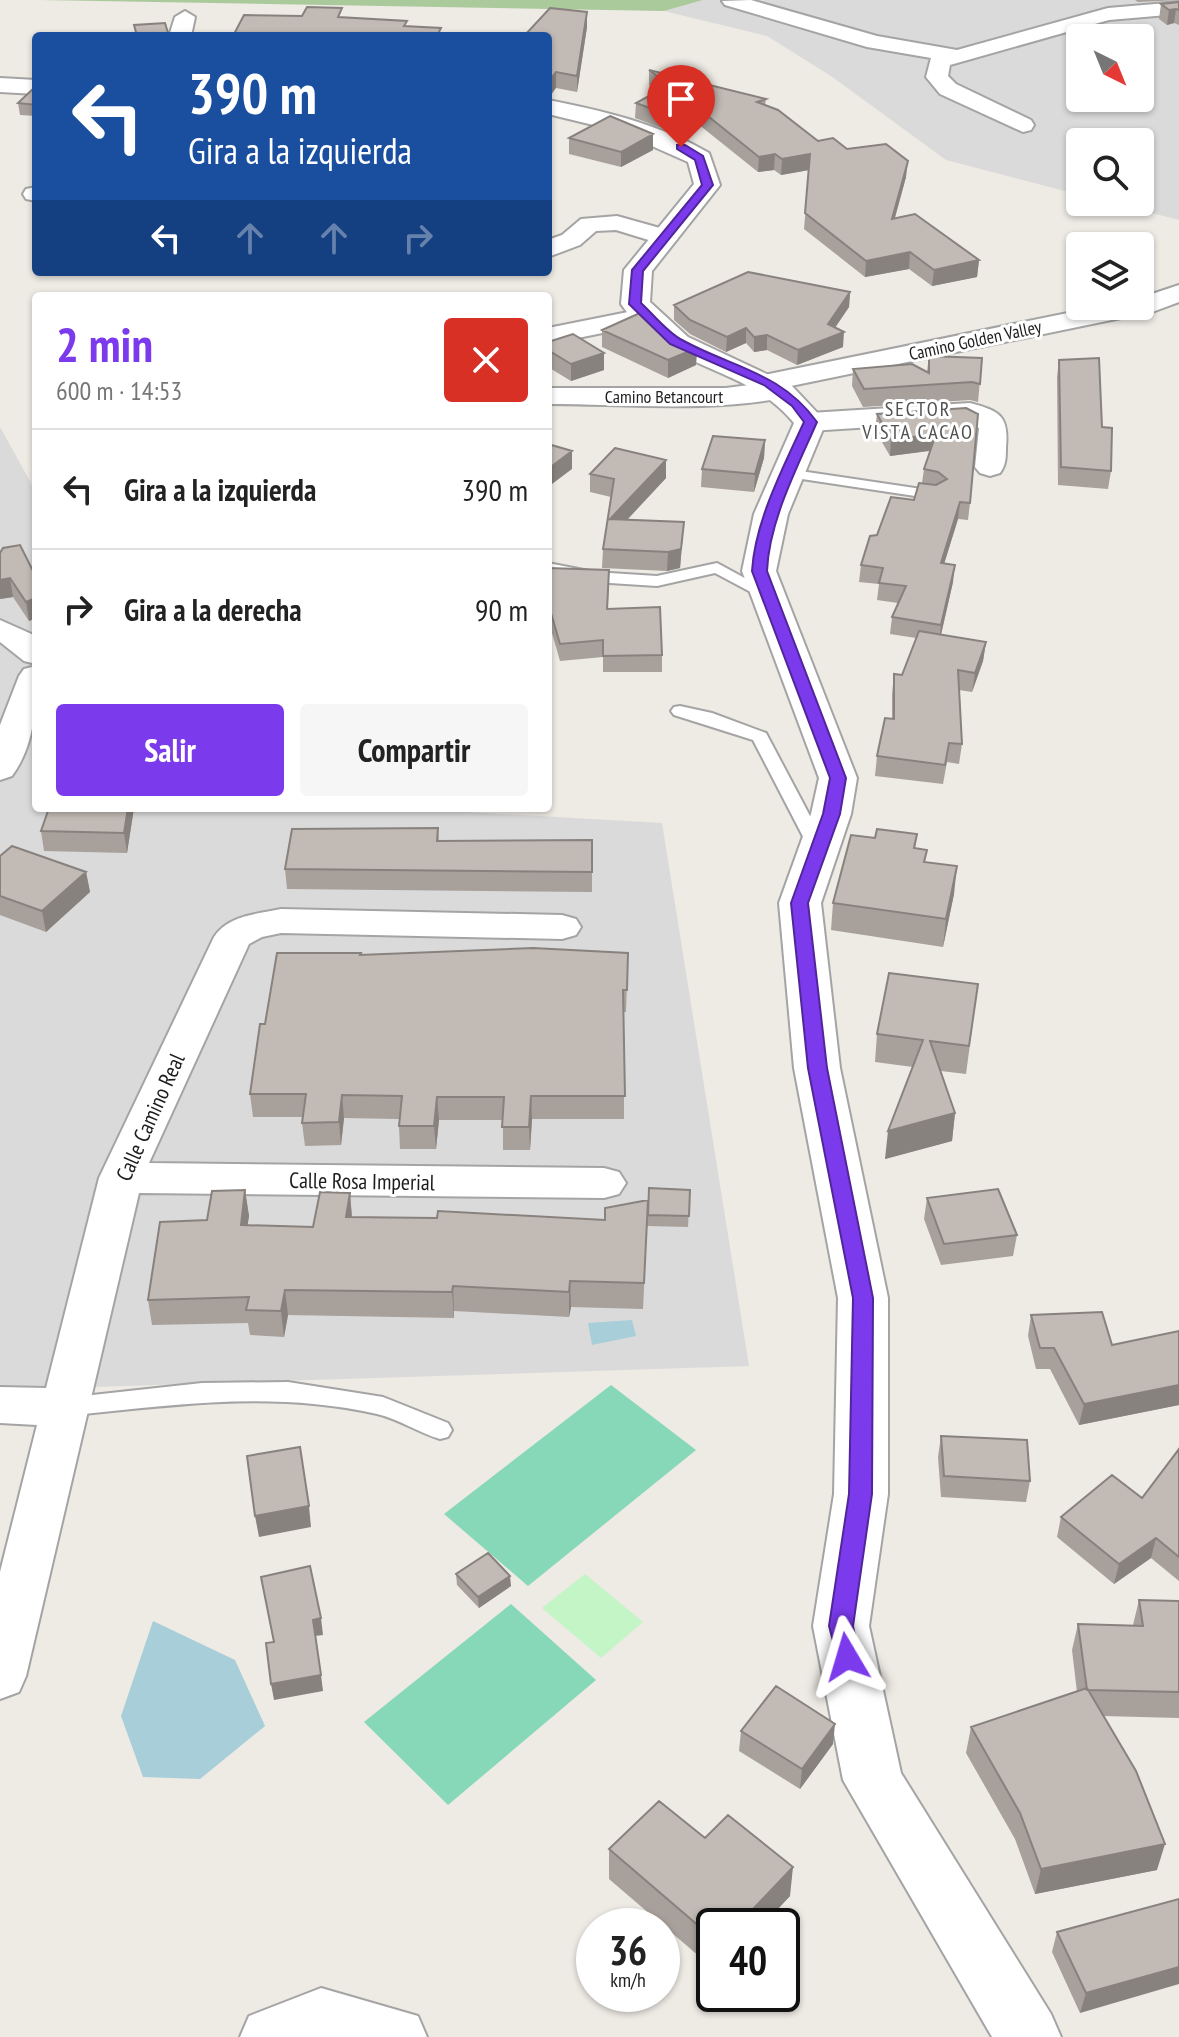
<!DOCTYPE html>
<html lang="es">
<meta charset="utf-8">
<style>
body{margin:0;font-family:"PT Sans Narrow",sans-serif;background:#f6f6f6;color:#222;height:100vh;display:flex;flex-direction:column;font-size:30px;white-space:nowrap}
*{box-sizing:border-box;margin:0}
p{font-size:26px;color:#767676}
.icon{flex:none;width:44px;height:44px;fill:none;stroke:currentColor;stroke-width:2;stroke-linecap:round;stroke-linejoin:round}
.map{position:relative;flex:1;overflow:hidden}
.side{position:absolute;left:32px;top:292px;width:520px;height:520px;display:flex;flex-direction:column;background:#fff;border-radius:8px;box-shadow:0 2px 6px #0004}
.side>*{flex:none}
.top-card{position:absolute;left:32px;top:32px;width:520px;height:244px;border-radius:8px;box-shadow:0 2px 6px #0004;background:#1a4fa0;color:#fff;overflow:hidden}
.needle{width:52px;rotate:137deg}
.controls{position:absolute;left:1066px;top:24px;display:grid;gap:16px}
.controls a{display:grid;place-items:center;width:88px;height:88px;border-radius:8px;background:#fff;box-shadow:0 2px 6px #0004;font-size:40px}
.speed{position:absolute;left:576px;top:1908px;display:flex;gap:16px;font-size:40px;font-weight:700;text-align:center}
.speed>*{display:grid;place-content:center;width:104px;height:104px;border-radius:50%;background:#fff;box-shadow:0 2px 6px #0004;line-height:1}
.speed small{font-size:20px;font-weight:400}
.speed .limit{border:4px solid #111;border-radius:12px;background:#fff;color:#111}
.pin{position:absolute;display:grid;place-items:center;width:68px;height:68px;color:#fff;margin:-82px -34px;border-radius:50% 50% 50% 0;rotate:-45deg;box-shadow:0 0 8px #0007}
.pin .icon{rotate:45deg}
.me{position:absolute;width:88px;margin:-44px;rotate:353deg;stroke-linejoin:round;filter:drop-shadow(0 0 6px #0008)}
.turn{display:flex;align-items:center;gap:28px;height:168px;padding:0 24px;font-size:36px}
.turn .icon{width:104px;height:104px;stroke-width:2.5}
.turn b{display:block;font-size:56px;line-height:68px}
.lanes{display:flex;align-items:center;height:76px;padding:0 24px;background:#0003;justify-content:center;gap:40px;direction:ltr}
.lanes .off{opacity:.35}
.round{display:grid;place-items:center;flex:none;width:84px;height:84px;border-radius:8px;background:#f6f6f6}
.head{display:flex;align-items:center;justify-content:space-between;height:136px;padding:0 24px}
h1{font-size:48px;font-weight:700;line-height:60px;color:#7c3aed}
.primary-button{display:flex;gap:16px;margin-top:auto;padding:16px 24px}
.primary-button a{flex:1;height:92px;border-radius:8px;background:#7c3aed;color:#fff;font-size:32px;font-weight:700;line-height:92px;text-align:center}
.primary-button a+a{background:#f6f6f6;color:#222}
ul{padding:0;list-style:none}
li{display:flex;align-items:center;gap:24px;height:120px;padding:0 24px;border-top:2px solid #e0e0e0}
li div{flex:1}
li b{display:block;font-size:30px}
li em{font-style:normal}
.map>svg:first-child{display:block}
</style>
<div class="map">
<svg width="1179" height="2037" viewBox="0 0 1179 2037">
<rect width="100%" height="100%" fill="#eeeae4"/>
<!-- residential -->
<path fill="#dbdada" fill-rule="evenodd" d="M703,0H1179V220L1109,202H1140V142H1080V195L946,160L831,76L767,36L664,11ZM1080,38H1140V98H1080Z
M0,427L31,483L36,507V808H396L662,823L749,1366L0,1390Z"/>
<!-- forest -->
<path fill="#aaca9c" d="M41,0H703L664,11Z"/>
<!-- park -->
<path fill="#c4f5c7" d="M585,1574L643,1622L601,1658L542,1608Z"/>
<!-- pitch -->
<path fill="#87d8b8" d="M611,1385L696,1450L528,1586L444,1514Z
M511,1604L596,1680L448,1805L364,1722Z"/>
<!-- water -->
<path fill="#a7ced9" d="M632,1320L636,1336L592,1345L588,1323Z
M153,1621L235,1660L265,1726L200,1779L143,1777L121,1716Z"/>
<g fill="none" stroke-linecap="round" stroke-linejoin="round">
<!-- service casing -->
<g stroke="#a4a4a4" stroke-width="4">
<path id="service" d="M787,469L935,491L942,495L935,499L782,476V470Z
M548,563L594,572L657,576L717,563L776,595L768,600L762,598L715,573L657,586L594,582L548,573Z
M680,706L712,713L766,733L828,850L826,854H812L810,850L753,740L674,715L671,711L674,707Z
M288,1382L383,1397L448,1423L452,1430L448,1437L440,1439C419,1433 399,1419 377,1414C273,1390 170,1405 65,1416L57,1414L53,1407L57,1400L65,1398L202,1383Z"/>
</g>
<!-- minor casing -->
<g stroke="#a4a4a4" stroke-width="4">
<path id="minor" d="M751,0L877,36L957,50L1108,8L1179,2V14L1109,20L950,65L948,76L956,84L1031,120L1034,125L1031,130L1023,132L940,94L926,77L931,58L867,47L725,5L722,1Z
M185,11L195,17L191,36H169L175,17Z
M36,187V201L26,199L23,194L26,189Z
M617,216L674,232L678,237L674,242L665,245L616,230L596,231L580,245L548,257V240L562,235L581,219Z
M1179,285V302L1155,311L791,386L794,390L790,396C720,413 621,404 548,404V388H726L757,384L759,376L769,374L1102,306H1140V298Z
M648,308L657,310L661,316L657,322L548,344V328Z
M970,403C1000,411 1009,416 1006,447C1006,457 1006,465 1000,473L990,476L980,473L975,467L979,428L965,421L810,431L800,428L796,422L800,416L810,413Z
M0,620L36,636V664L24,661L0,642Z
M36,666C36,705 36,743 12,776L0,780V725L19,676L24,669Z
M281,909L562,915L576,919L581,927L576,935L562,939L281,933L262,937L249,944L149,1163L604,1168L619,1172L626,1183L619,1194L604,1198L139,1193L26,1676L19,1692L0,1699V1572L37,1425L0,1423V1387L46,1388L99,1178L214,937C228,915 258,914 281,909Z
M321,1988L418,2016L427,2037H240L249,2016Z"/>
</g>
<!-- tertiary casing -->
<g stroke="#a4a4a4" stroke-width="4">
<path id="tertiary" d="M0,78L36,80V94L0,92Z
M548,100C604,111 659,124 709,153L720,185L652,271L650,302L688,337L792,386L826,422L788,514L776,571L857,778L851,814L821,903L840,1068L888,1298V1494L869,1626L901,1773L1051,2014L1061,2037H992L843,1780L813,1626L834,1494L838,1298L794,1068L779,903L811,814L819,778L742,571L754,514L794,423C745,363 668,373 621,304L624,270L694,184L688,162L618,131L548,114Z"/>
</g>
<!-- service -->
<use href="#service" fill="#fff" fill-rule="evenodd"/>
<!-- minor -->
<use href="#minor" fill="#fff" fill-rule="evenodd"/>
<!-- tertiary -->
<use href="#tertiary" fill="#fff" fill-rule="evenodd"/>
</g>
<!-- wall -->
<path fill="#a7a09b" d="M1135,0H1178L1138,2Z
M1179,2V25L1174,23L1167,25L1159,19L1161,4Z
M587,27L577,92L556,88L548,36Z
M649,70L766,99L765,105L818,141L847,149L906,177L895,218L979,260L977,277L932,286L909,269L865,277L804,229L809,170L781,175L774,170L758,172L698,124L680,135L635,118L636,103L657,92L649,85Z
M36,86V116L20,115L18,103Z
M569,138L653,150L621,167L569,154Z
M850,292L849,307L835,328L843,347L797,365L767,350L754,352L746,343L726,352L690,334L674,320V305Z
M660,329L697,348L696,365L668,378L602,347V330Z
M548,342L604,370L571,381L548,367Z
M929,356L982,358L978,402L970,400L863,407L852,386L853,369L927,372Z
M1059,360L1102,427L1111,471L1108,489L1058,485L1057,377Z
M966,408L970,503L968,520L958,519L944,564L953,582L941,635L986,642L983,661L972,692L959,690L962,744L959,764L947,762L943,784L875,776L877,756L892,719V694L894,674L902,675L916,638L890,634L892,617L898,603L877,600L879,584L859,582L861,565L877,535L914,500L922,483L924,469L930,451L890,456L875,430L877,414Z
M765,440L764,458L754,492L701,487L702,469Z
M666,460V478L627,520L684,522L680,568L667,571L602,568L603,549L611,497L590,492V474Z
M0,553L32,569L36,567V618L29,621L13,597L0,599Z
M548,568L609,570L608,609L662,655V672H603V657L560,661L548,619Z
M134,808L127,853L44,851L41,831Z
M438,828L439,841L592,840V892L287,889L285,869Z
M917,834L915,848L925,862L954,894L943,947L831,930L833,903Z
M0,856L86,872L90,892L46,932L0,915Z
M628,953L626,1012H624V1119H532L530,1150H503V1120H439L436,1149H400L399,1126V1119L344,1118L341,1145L305,1146L302,1123L303,1117H253L250,1094L361,955Z
M978,984L966,1074L941,1071L955,1113L952,1141L885,1159L913,1067L875,1062L877,1034Z
M245,1190L249,1216L247,1225L313,1227L350,1193L352,1217L605,1220L648,1200L690,1190L688,1227L647,1226L643,1309L571,1307L569,1317L454,1311V1318L288,1315L284,1337L250,1335L248,1323L152,1325L148,1300L207,1220Z
M927,1198L1017,1235L1013,1256L941,1265L924,1219Z
M1031,1315L1112,1345L1179,1331V1405L1079,1425L1050,1369H1036L1028,1336Z
M941,1436L1030,1481L1026,1502L941,1497L938,1457Z
M1179,1449V1581L1151,1558L1114,1584L1057,1537L1061,1517L1142,1498Z
M456,1574L511,1586L479,1608L457,1585Z
M1139,1600L1179,1601V1718L1103,1716L1157,1870L1035,1894L1015,1839L966,1753L971,1727L1077,1692L1072,1650L1078,1624L1133,1625Z
M741,1731L833,1744L800,1789L739,1751Z
M609,1849L790,1896L762,1926H714V1969L609,1879Z
M1179,1899L1080,2013L1052,1952L1057,1932Z"/>
<!-- shaded-wall -->
<path fill="#88827e" d="M1176,9L1174,23L1167,25L1169,10Z
M587,12V27L577,92V76Z
M556,72V88L548,99V82Z
M699,109L698,124L680,135V119Z
M653,134V150L621,167V152Z
M775,154L774,170L758,172L759,157Z
M810,154L809,170L781,175L782,159Z
M908,161L906,177L890,235L892,219Z
M910,252L909,269L865,277L866,261Z
M979,260L977,277L932,286L934,270Z
M850,292L849,307L827,339L828,324Z
M746,328V343L726,352L727,337Z
M844,332L843,347L797,365L798,350Z
M767,335V350L754,352V337Z
M697,348L696,365L668,378V360Z
M604,353V370L571,381V364Z
M936,434L934,450L890,456L891,440Z
M765,440L764,458L754,492L755,474Z
M572,451V469L548,487V469Z
M666,460V478L610,538V519Z
M960,502L958,519L939,580L941,563Z
M684,522L680,568L667,571L668,552Z
M955,565L953,582L939,643L941,625Z
M10,578L13,597L0,599V580Z
M36,598V618L29,621L26,602Z
M986,642L983,661L972,692L975,673Z
M128,808H134L127,853L124,833Z
M957,866L954,894L943,947L946,919Z
M86,872L90,892L46,932L42,911Z
M342,1095L344,1118L341,1145L339,1122Z
M531,1096L532,1119L530,1150L529,1127Z
M437,1097L439,1120L436,1149L434,1126Z
M955,1113L952,1141L885,1159L888,1131Z
M245,1190L249,1216L244,1250L241,1225Z
M350,1193L352,1219L346,1217Z
M570,1281L571,1307L569,1317V1292Z
M453,1286L454,1311V1318L452,1292Z
M285,1290L288,1315L284,1337L281,1311Z
M1179,1385V1405L1079,1425L1084,1404Z
M309,1506L311,1527L259,1537L255,1516Z
M1156,1538L1151,1558L1114,1584L1119,1564Z
M510,1576L511,1586L479,1608L478,1597Z
M321,1618L323,1635L315,1636L313,1620Z
M321,1675L323,1691L274,1700L271,1684Z
M835,1724L833,1744L800,1789L802,1769Z
M1165,1844L1157,1870L1035,1894L1041,1869Z
M793,1867L790,1896L762,1926H737Z
M1179,1967V1984L1080,2013L1086,1993Z"/>
<!-- building -->
<path fill="#c2bab4" stroke="#88827e" stroke-width="2" d="M1179,2V10L1176,9L1169,10L1161,4Z
M307,7L342,8L338,17L407,21L404,26L441,28L437,36H233L244,15L302,16Z
M550,8L587,12L577,76L556,72L548,82V36H524Z
M165,23L169,36H137L134,25Z
M649,70L766,99L757,102L778,110L818,141L833,138L847,149L886,144L908,161L892,219L915,214L979,260L934,270L910,252L866,261L805,213L810,154L782,159L775,154L759,157L699,109L680,119L636,103L669,85Z
M36,86V105L18,103Z
M610,116L653,134L621,152L569,138Z
M748,272L850,292L828,324L844,332L798,350L767,335L754,337L746,328L727,337L690,320L674,305Z
M640,313L660,329L697,348L668,360L602,330Z
M573,334L604,353L571,364L548,350V342Z
M929,356L982,358L980,384L972,382L864,389L853,369L912,364L929,373Z
M1099,358L1102,427L1112,428L1111,471L1061,467L1059,360Z
M966,408L978,414L970,503L960,502L941,563L955,565L941,625L892,617L906,586L879,583L883,568L861,565L870,536L877,535L891,497L914,500L919,483L936,485L947,479L938,472L924,469L936,434L891,440L877,414Z
M713,436L765,440L755,474L702,469Z
M548,444L572,451L548,469Z
M615,448L666,460L610,519L684,522L681,549L668,552L603,549L614,479L590,474Z
M20,545L32,569L36,567V598L26,602L10,578L0,580V553L3,548Z
M548,568L609,570L607,609L660,607L662,655L603,656V640L560,644L548,603Z
M919,631L986,642L975,673L958,670L962,744L949,743L945,765L877,756L885,718L894,719V674L902,675Z
M49,808H128L124,833L41,831Z
M438,828L437,841L592,840V872L285,869L292,829Z
M877,829L917,834L914,848L927,850L924,862L957,866L946,919L833,903L851,835L875,838Z
M12,846L86,872L42,911L0,896V856Z
M533,948L628,953L627,990H623L625,1096H531L529,1127H502L504,1097H437L434,1126H399L402,1096L342,1095L339,1122L302,1123L306,1094H250L260,1024H265L277,953H361L360,955Z
M889,973L978,984L969,1046L930,1041L955,1113L888,1131L923,1040L877,1034Z
M649,1188L690,1190L689,1216L648,1215Z
M998,1189L1017,1235L944,1244L927,1198Z
M245,1190L241,1225L313,1227L320,1192L350,1193L346,1217L437,1218L438,1211L605,1220V1208L648,1200L644,1283L570,1281L569,1292L453,1286L452,1292L285,1290L281,1311L246,1310L249,1297L148,1300L160,1222L207,1220L212,1191Z
M1102,1312L1112,1345L1179,1331V1385L1084,1404L1054,1348H1040L1031,1315Z
M941,1436L1027,1440L1030,1481L944,1476Z
M300,1447L309,1506L255,1516L247,1456Z
M1179,1449V1557L1156,1538L1119,1564L1061,1517L1112,1475L1142,1498Z
M488,1553L510,1576L478,1597L456,1574Z
M310,1566L321,1618L313,1620L321,1675L271,1684L266,1643L274,1642L261,1577Z
M1139,1600L1179,1601V1692L1087,1690L1078,1624L1143,1626Z
M776,1686L835,1724L802,1769L741,1731Z
M1087,1688L1136,1771L1165,1844L1041,1869L1020,1813L971,1727Z
M659,1801L705,1838L728,1815L793,1867L737,1926H714V1939L609,1849Z
M1179,1899V1967L1086,1993L1057,1932Z"/>
<!-- route -->
<path fill="#7c3aed" stroke="#51269a" stroke-width="2" d="M677,145H685L703,156L713,185L643,271L641,303C654,315 667,332 682,340C733,368 781,372 817,422C797,468 769,521 767,571L846,778L840,814L808,903L827,1068L873,1298L872,1494L853,1626L859,1657L856,1664L847,1667L839,1664L829,1626L849,1494L853,1298L808,1068L791,903L823,814L830,778L752,571C755,521 783,468 804,422L792,406L764,385L670,344L629,304L632,270L702,185L695,160L677,149Z"/>
<g text-anchor="middle" dominant-baseline="central" stroke-width="6" stroke-linejoin="round" paint-order="stroke">
<!-- far-street labels -->
<g font-size="18" fill="#1d1d1d" stroke="#fff">
<text transform="translate(975 340) rotate(-12)">Camino Golden Valley</text>
<text x="664" y="396">Camino Betancourt</text>
</g>
<!-- far-neighbourhood labels -->
<g font-size="20" letter-spacing="2" fill="#505050" stroke="#fff">
<text x="918" y="409">SECTOR<tspan x="918" dy="23">VISTA CACAO</tspan></text>
</g>
<!-- street labels -->
<g font-size="22" fill="#1d1d1d" stroke="#fff">
<text transform="translate(150 1117) rotate(-66)">Calle Camino Real</text>
<text transform="translate(362 1181) rotate(1)">Calle Rosa Imperial</text>
</g>
</g>
</svg>
<div class="controls">
<a><svg class="needle" viewBox="-14 -14 28 28"><path d="M0-13l5 13h-10z" fill="#e53935"/><path d="M0 13l5-13h-10z" fill="#767676"/></svg></a>
<a><svg class="icon" aria-label="search" viewBox="0 0 24 24"><circle cx="10" cy="10" r="6"/><path d="M15 15l6 6"/></svg></a>
<a><svg class="icon" aria-label="layers" viewBox="0 0 24 24"><path d="M12 4l9 5-9 5-9-5zM3 14l9 5 9-5"/></svg></a>
</div>
<div class="speed"><div>36<small>km/h</small></div><div class="limit">40</div></div>
<div class="pin" style="left:681px;top:147px;background:#d93025"><svg class="icon" aria-label="arrive" viewBox="0 0 24 24"><path d="M6 21V4h12l-3 4 3 4H6"/></svg></div>
<svg class="me" style="left:847px;top:1657px" viewBox="-20 -20 40 40"><path d="M0-17L14 15 0 8-14 15z" fill="#7c3aed" stroke="#fff" stroke-width="4"/></svg>
<div class="top-card">
<div class="turn"><svg class="icon" aria-label="left" viewBox="0 0 24 24"><path d="M17 20v-9H6M10 6l-5 5 5 5"/></svg><div><b>390 m</b>Gira a la izquierda</div></div>
<div class="lanes"><svg class="icon" aria-label="left" viewBox="0 0 24 24"><path d="M17 20v-9H6M10 6l-5 5 5 5"/></svg><svg class="icon off" aria-label="ahead" viewBox="0 0 24 24"><path d="M12 20V5M6 11l6-6 6 6"/></svg><svg class="icon off" aria-label="ahead" viewBox="0 0 24 24"><path d="M12 20V5M6 11l6-6 6 6"/></svg><svg class="icon off" aria-label="right" viewBox="0 0 24 24"><path d="M7 20v-9h11M14 6l5 5-5 5"/></svg></div>
</div>
<section class="side">
<div class="head"><div><h1>2 min</h1><p>600 m · 14:53</p></div><a class="round" style="background:#d93025;color:#fff"><svg class="icon" aria-label="close" viewBox="0 0 24 24"><path d="M6 6l12 12M18 6L6 18"/></svg></a></div>
<ul>
<li><svg class="icon" aria-label="left" viewBox="0 0 24 24"><path d="M17 20v-9H6M10 6l-5 5 5 5"/></svg><div><b>Gira a la izquierda</b></div><em>390 m</em></li>
<li><svg class="icon" aria-label="right" viewBox="0 0 24 24"><path d="M7 20v-9h11M14 6l5 5-5 5"/></svg><div><b>Gira a la derecha</b></div><em>90 m</em></li>
</ul>
<div class="primary-button"><a>Salir</a><a>Compartir</a></div>
</section>
</div>
